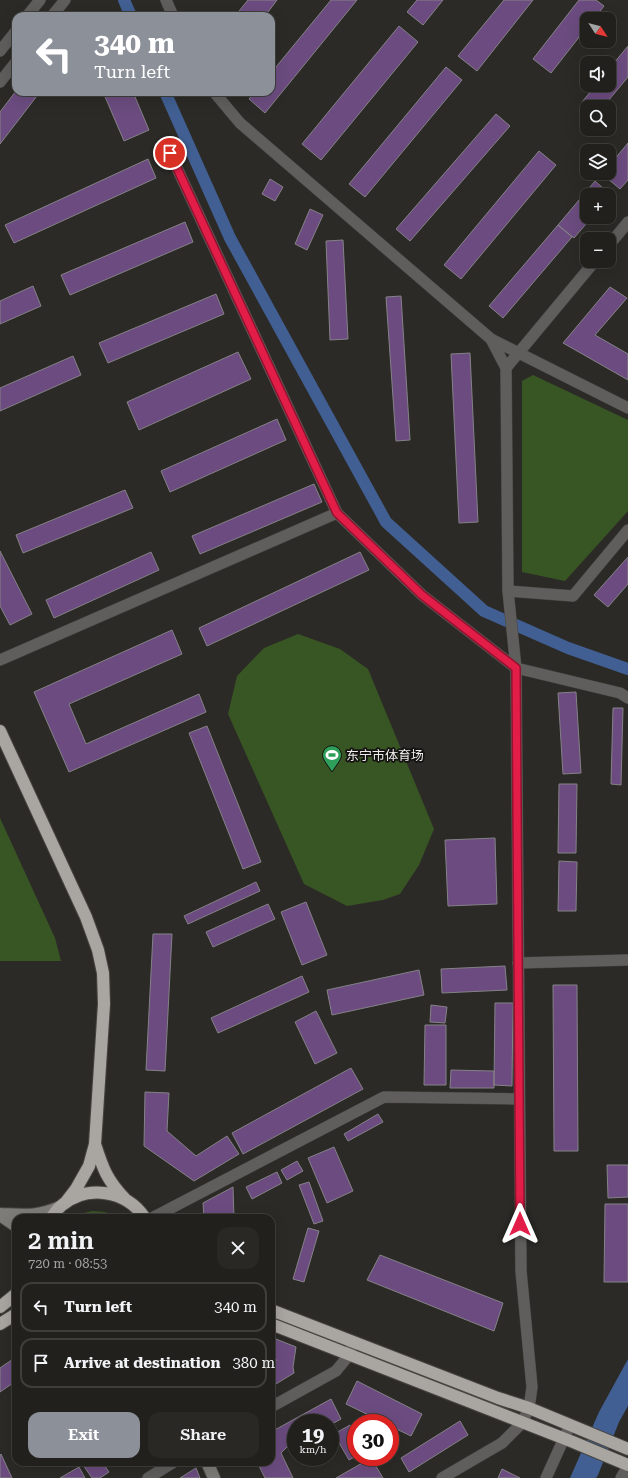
<!DOCTYPE html>
<meta charset="utf-8">
<style>
body{margin:0;font-family:"Roboto Serif","Noto Sans SC",serif;background:#292825;color:#f1f3f6;height:100vh;display:flex;flex-direction:column;font-size:15px;white-space:nowrap}
*{box-sizing:border-box;margin:0}
p{font-size:13px;color:#a2a3a3}
.icon{flex:none;width:22px;height:22px;fill:none;stroke:currentColor;stroke-width:2;stroke-linecap:round;stroke-linejoin:round}
.map{position:relative;flex:1;overflow:hidden}
.details{position:absolute;left:12px;top:1214px;width:263px;height:252px;display:flex;flex-direction:column;background:#21201c;border-radius:12px;box-shadow:0 4px 16px #0002,0 0 0 1px #3e3e3b}
.details>*{flex:none}
.banner{position:absolute;left:12px;top:12px;width:263px;height:84px;border-radius:12px;box-shadow:0 4px 16px #0002,0 0 0 1px #3e3e3b;background:#8c9099;color:#fff;overflow:hidden}
.needle{width:26px;rotate:126deg}
.fabs{position:absolute;left:580px;top:12px;display:grid;gap:8px}
.fabs a{display:grid;place-items:center;width:36px;height:36px;border-radius:8px;background:#21201c;box-shadow:0 4px 16px #0002,0 0 0 1px #3e3e3b;font-size:20px}
.speed{position:absolute;left:287px;top:1414px;display:flex;gap:8px;font-size:20px;font-weight:700;text-align:center}
.speed>*{display:grid;place-content:center;width:52px;height:52px;border-radius:50%;background:#21201c;box-shadow:0 4px 16px #0002,0 0 0 1px #3e3e3b;line-height:1}
.speed small{font-size:10px;font-weight:400}
.speed .limit{border:6px solid #d22;background:#fff;color:#111}
.pin{position:absolute;display:grid;place-items:center;width:34px;height:34px;color:#fff;margin:-17px;border:2px solid #fff;border-radius:50%;box-shadow:0 1px 4px #0007}
.me{position:absolute;width:44px;margin:-22px;rotate:0deg;stroke-linejoin:round;filter:drop-shadow(0 0 3px #0008)}
.turn{display:flex;align-items:center;gap:14px;height:84px;padding:0 16px;font-size:18px}
.turn .icon{width:52px;height:52px;stroke-width:2.5}
.turn b{display:block;font-size:28px;line-height:34px}
.round{display:grid;place-items:center;flex:none;width:42px;height:42px;border-radius:12px;background:#292825}
.headline{display:flex;align-items:center;justify-content:space-between;height:68px;padding:0 16px}
h1{font-size:24px;font-weight:600;line-height:30px}
.button{display:flex;gap:8px;margin-top:auto;padding:8px 16px}
.button a{flex:1;height:46px;border-radius:12px;background:#8c9099;color:#fff;font-size:16px;font-weight:600;line-height:46px;text-align:center}
.button a+a{background:#292825;color:#f1f3f6}
ul{padding:0;list-style:none}
li{display:flex;align-items:center;gap:12px;height:50px;margin:0 8px 6px;padding:0 8px;border:2px solid #3e3e3b;border-radius:12px}
li div{flex:1}
li b{display:block;font-size:15px}
li em{font-style:normal}
.map>svg:first-child{display:block}
</style>
<div class="map">
<svg width="628" height="1478" viewBox="0 0 628 1478">
<rect width="100%" height="100%" fill="#2c2a26"/>
<!-- green -->
<path fill="#385524" d="M533,375L628,420V511L565,581L522,572V381Z
M298,634L340,649L368,669L434,829L419,865L400,894L383,900L347,906L304,884L228,714L237,676L264,648Z
M0,818L55,938L61,961H0Z
M92,1211L105,1212L118,1218H75L80,1214Z"/>
<!-- water -->
<path fill="#415f92" d="M628,1359V1406L619,1422L598,1475L596,1478H570L599,1412Z"/>
<g fill="none" stroke-linecap="round" stroke-linejoin="round">
<!-- canal -->
<path stroke="#415f92" stroke-width="12" d="M124,0L131,16
M165,92L230,238L386,522L484,611L568,648L628,669"/>
</g>
<!-- building -->
<path fill="#6c4c80" stroke="#848286" d="M248,0H277L265,16H235Z
M331,0H357L265,113L249,99L255,92H271V73Z
M417,0H443L423,25L407,12Z
M504,0H533L477,71L458,56Z
M579,0H596L604,6L594,19H587V27L551,73L533,59Z
M399,26L418,42L321,160L302,144Z
M628,46V77L603,107H588L582,102L596,85H609V69Z
M446,67L462,80L365,197L349,184Z
M16,91L40,92L0,144V112Z
M103,92H133L149,130L124,141Z
M496,114L510,126L410,241L396,229Z
M628,143V180L620,189L602,174L603,173H609V166Z
M539,151L556,165L461,279L444,265Z
M148,159L156,178L14,243L5,225Z
M270,179L283,187L275,201L262,194Z
M595,181L611,195L609,197V195H587V217H592L574,238L558,225Z
M310,209L323,215L307,250L295,244Z
M185,222L193,242L70,295L61,275Z
M558,225L572,237L503,318L489,306Z
M343,240L348,339L330,340L326,241Z
M33,286L41,306L0,324V301Z
M610,287L627,298L595,335L628,354V380L563,343Z
M216,294L224,314L108,363L99,343Z
M401,296L410,440L396,441L386,297Z
M238,352L251,379L139,430L127,402Z
M470,353L478,522L459,523L451,354Z
M73,356L81,375L0,411V388Z
M277,419L286,440L170,492L161,471Z
M314,484L322,502L200,554L192,536Z
M125,490L133,508L23,553L16,535Z
M0,551L32,614L10,625L0,606Z
M151,552L159,570L54,618L46,600Z
M360,552L369,570L207,646L199,628Z
M628,557V584L608,607L594,595Z
M172,630L182,654L69,704L86,744L199,694L206,712L69,772L34,692Z
M576,692L581,773L563,774L558,693Z
M613,708H623L621,785L611,784Z
M207,726L261,862L243,869L189,733Z
M559,784H577L576,853H558Z
M495,838L497,904L448,906L445,840Z
M559,861L577,862L576,911H558Z
M256,882L260,891L188,924L184,916Z
M306,902L327,955L302,965L281,912Z
M268,904L275,919L213,947L206,932Z
M153,934H172L165,1071L146,1070Z
M505,966L507,990L442,993L441,969Z
M419,970L424,995L332,1015L327,990Z
M302,976L309,992L218,1033L211,1018Z
M553,985H577L578,1151H554Z
M495,1003H513L512,1086L494,1085Z
M431,1005L447,1007L445,1023L430,1022Z
M316,1011L337,1053L315,1064L295,1022Z
M425,1025H446V1085H424Z
M351,1068L363,1089L243,1154L232,1133Z
M451,1070L494,1071V1088H450Z
M145,1092L169,1093L167,1131L196,1156L227,1136L239,1154L194,1181L144,1146Z
M378,1114L383,1122L348,1141L344,1134Z
M334,1147L353,1191L327,1203L308,1158Z
M297,1161L303,1171L287,1180L281,1170Z
M607,1165H628V1197L608,1198Z
M277,1172L282,1183L252,1199L246,1187Z
M309,1182L323,1221L314,1224L299,1185Z
M233,1187L234,1218H204L203,1203Z
M605,1204H628V1282H604Z
M308,1228L319,1231L304,1282L293,1279Z
M380,1255L503,1303L494,1331L367,1280Z
M271,1337L296,1347L293,1367L294,1373L271,1387V1364L277,1360L271,1358Z
M16,1357V1381L0,1392V1368Z
M357,1381L422,1414L411,1436L390,1426V1423H385L346,1404Z
M331,1399L341,1419L330,1425V1423H296V1442L287,1447L281,1453L293,1478H265L257,1462H271V1432Z
M460,1421L468,1435L409,1472L401,1458Z
M350,1425L356,1436V1456L349,1460L334,1434Z
M1,1454L12,1478H0V1455Z
M371,1458L383,1478H336Z
M81,1462H102L109,1472L100,1478H92Z
M79,1467L85,1478H60Z
M196,1468L200,1478H180Z
M502,1469L520,1478H498Z"/>
<g fill="none" stroke-linecap="round" stroke-linejoin="round">
<!-- street casing -->
<g stroke="#474542" stroke-width="12">
<path id="street" d="M166,0L173,16
M27,16L40,0
M52,16L65,0
M0,51L16,31
M0,82L16,62
M214,92L240,123L491,339L628,408
M170,153L337,513L422,595L516,668L620,693L628,698
M609,245L628,222
M506,368L595,261
M508,591L573,596L628,530
M0,660L337,513
M518,963L628,960
M152,1218L384,1097L519,1099
M271,1407L336,1371L349,1355L353,1342
M148,1478L174,1462
M442,1478L502,1443L522,1423L529,1408L532,1387L521,1271L516,668L508,591L506,368L491,339
M546,1478L570,1425
M621,1478L628,1466"/>
</g>
<!-- secondary casing -->
<g stroke="#474542" stroke-width="14">
<path id="secondary" d="M0,1214C24,1215 37,1217 60,1207
M0,1215L16,1226
M207,1462L214,1478"/>
</g>
<!-- highway casing -->
<g stroke="#474542" stroke-width="14">
<path id="highway" d="M0,731L86,917L98,950L103,973L104,1004L95,1144
M66,1202L76,1189L89,1166L95,1144C103,1169 107,1180 125,1199
M51,1218C54,1214 57,1209 61,1206C87,1184 126,1190 145,1218
M0,1307L16,1294
M271,1310L498,1398L529,1408L628,1449
M0,1324L16,1314
M271,1324L573,1442L628,1465"/>
</g>
<!-- street -->
<use href="#street" stroke="#605e5d" stroke-width="11"/>
<!-- secondary -->
<use href="#secondary" stroke="#7d7c78" stroke-width="12"/>
<!-- highway -->
<use href="#highway" stroke="#a9a6a1" stroke-width="12"/>
</g>
<g fill="none" stroke-linecap="round" stroke-linejoin="round">
<!-- route casing -->
<g stroke="#92132f" stroke-width="10">
<path id="route" d="M170,153L337,513L422,595L516,668L520,1224"/>
</g>
<!-- route -->
<use href="#route" stroke="#e11d48" stroke-width="7"/>
</g>
<!-- icons -->
<defs>
<g id="stadium-pin" transform="scale(1)"><path d="M0 17L-7.5 6A9.5 9.5 0 1 1 7.5 6Z" fill="#2e9e5b" stroke="#141311"/><path d="M0-5a6.5 5 0 1 0 0 10a6.5 5 0 1 0 0-10ZM-3.5-1.8h7v3.6h-7Z" fill="#fff"/></g>
</defs>
<g fill-rule="evenodd">
<use href="#stadium-pin" x="332" y="755"/>
</g>
<g text-anchor="middle" dominant-baseline="central" stroke-width="3.5" stroke-linejoin="round" paint-order="stroke">
<!-- poi labels -->
<g font-size="13" fill="#efedeb" stroke="#141311" text-anchor="start">
<text x="346" y="755">东宁市体育场</text>
</g>
</g>
</svg>
<div class="fabs">
<a><svg class="needle" viewBox="-14 -14 28 28"><path d="M0-13l5 13h-10z" fill="#e53935"/><path d="M0 13l5-13h-10z" fill="#a2a3a3"/></svg></a>
<a><svg class="icon" aria-label="sound" viewBox="0 0 24 24"><path d="M4 9h4l5-4v14l-5-4H4zM17 9q2 3 0 6"/></svg></a>
<a><svg class="icon" aria-label="search" viewBox="0 0 24 24"><circle cx="10" cy="10" r="6"/><path d="M15 15l6 6"/></svg></a>
<a><svg class="icon" aria-label="layers" viewBox="0 0 24 24"><path d="M12 4l9 5-9 5-9-5zM3 14l9 5 9-5"/></svg></a>
<a>+</a>
<a>−</a>
</div>
<div class="speed"><div>19<small>km/h</small></div><div class="limit">30</div></div>
<div class="pin" style="left:170px;top:153px;background:#d93025"><svg class="icon" aria-label="arrive" viewBox="0 0 24 24"><path d="M6 21V4h12l-3 4 3 4H6"/></svg></div>
<svg class="me" style="left:520px;top:1224px" viewBox="-20 -20 40 40"><path d="M0-17L14 15 0 8-14 15z" fill="#e11d48" stroke="#fff" stroke-width="4"/></svg>
<div class="banner">
<div class="turn"><svg class="icon" aria-label="left" viewBox="0 0 24 24"><path d="M17 20v-9H6M10 6l-5 5 5 5"/></svg><div><b>340 m</b>Turn left</div></div>
</div>
<section class="details">
<div class="headline"><div><h1>2 min</h1><p>720 m · 08:53</p></div><a class="round"><svg class="icon" aria-label="close" viewBox="0 0 24 24"><path d="M6 6l12 12M18 6L6 18"/></svg></a></div>
<ul>
<li><svg class="icon" aria-label="left" viewBox="0 0 24 24"><path d="M17 20v-9H6M10 6l-5 5 5 5"/></svg><div><b>Turn left</b></div><em>340 m</em></li>
<li><svg class="icon" aria-label="arrive" viewBox="0 0 24 24"><path d="M6 21V4h12l-3 4 3 4H6"/></svg><div><b>Arrive at destination</b></div><em>380 m</em></li>
</ul>
<div class="button"><a>Exit</a><a>Share</a></div>
</section>
</div>
